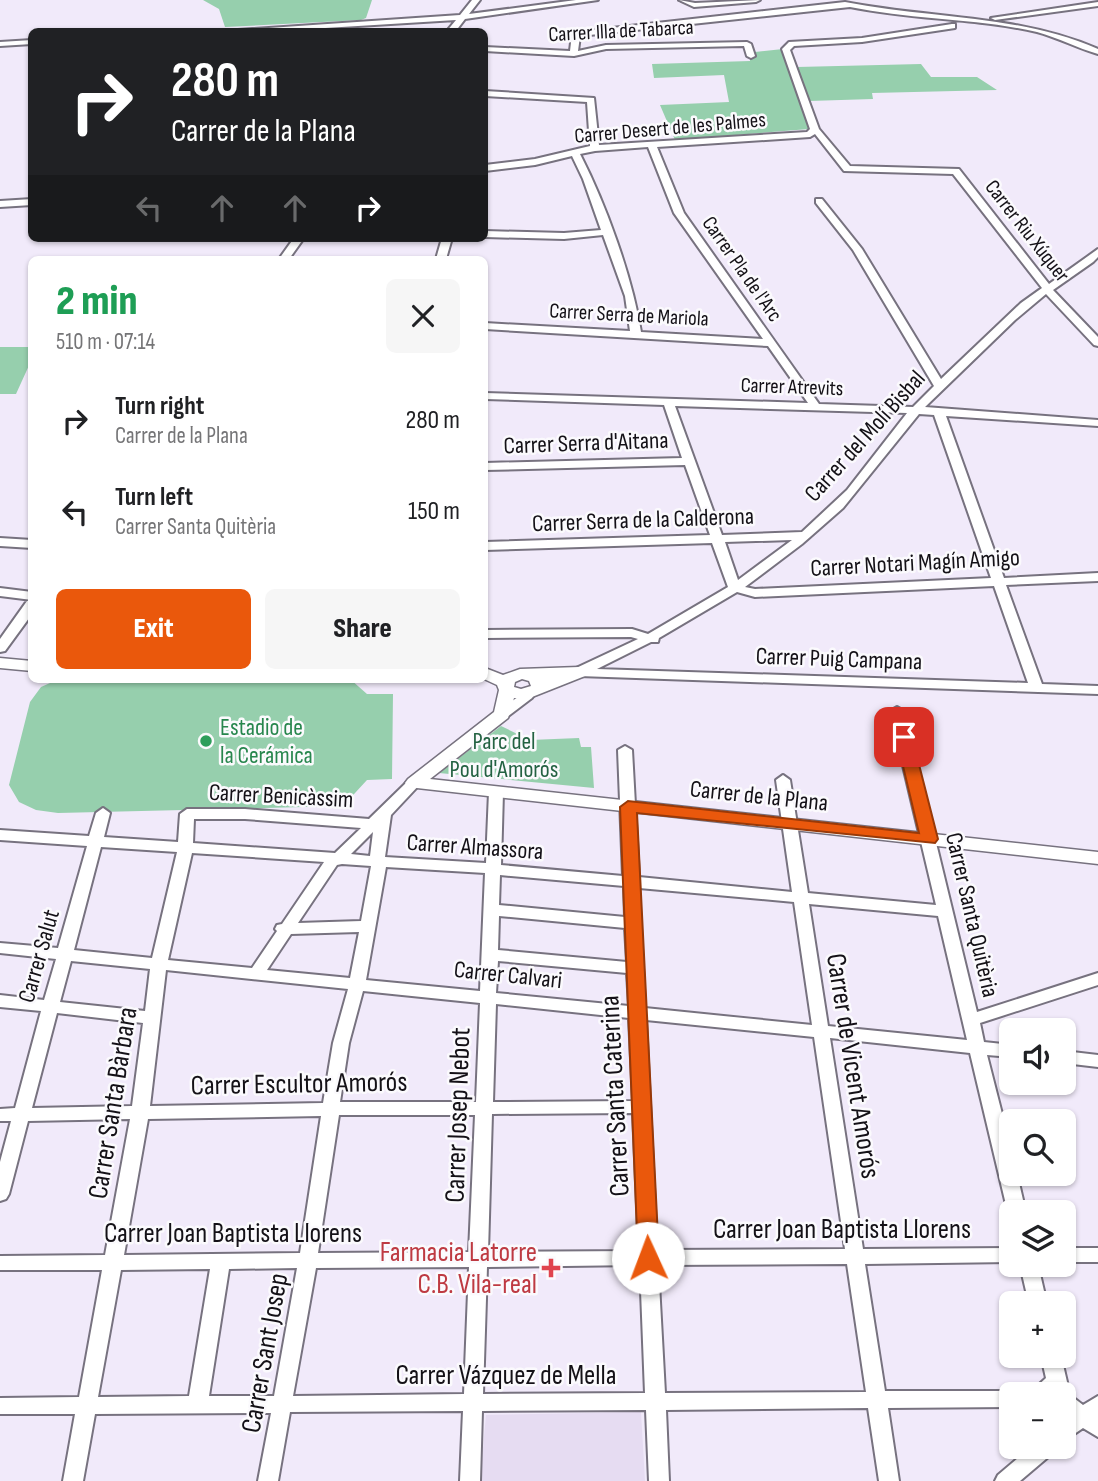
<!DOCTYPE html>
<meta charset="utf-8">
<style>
body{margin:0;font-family:"Sofia Sans Condensed",sans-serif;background:#f6f6f6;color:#202124;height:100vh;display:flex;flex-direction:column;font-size:26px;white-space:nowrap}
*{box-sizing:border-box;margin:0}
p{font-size:23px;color:#757577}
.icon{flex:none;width:38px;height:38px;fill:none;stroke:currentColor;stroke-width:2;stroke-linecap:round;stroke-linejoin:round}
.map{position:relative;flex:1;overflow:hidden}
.details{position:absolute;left:28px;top:256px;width:460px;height:427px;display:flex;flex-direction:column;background:#fff;border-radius:10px;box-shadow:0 2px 5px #0004}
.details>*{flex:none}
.guide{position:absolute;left:28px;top:28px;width:460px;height:214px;border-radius:10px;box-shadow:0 2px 5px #0004;background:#202124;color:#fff;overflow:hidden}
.buttons{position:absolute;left:999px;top:1018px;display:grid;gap:14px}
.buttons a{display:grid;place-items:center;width:77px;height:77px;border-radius:10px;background:#fff;box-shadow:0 2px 5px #0004;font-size:35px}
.pin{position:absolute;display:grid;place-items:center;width:60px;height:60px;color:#fff;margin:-30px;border-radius:14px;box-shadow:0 4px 10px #0006}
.me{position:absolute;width:77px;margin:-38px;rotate:358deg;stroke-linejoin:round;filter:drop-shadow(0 0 5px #0008)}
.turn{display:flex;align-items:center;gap:24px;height:147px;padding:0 28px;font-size:32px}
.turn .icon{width:91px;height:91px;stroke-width:2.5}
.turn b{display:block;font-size:49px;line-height:60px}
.lanes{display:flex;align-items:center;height:66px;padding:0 28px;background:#0003;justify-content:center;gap:35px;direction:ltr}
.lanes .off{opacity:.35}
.round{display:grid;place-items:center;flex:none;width:74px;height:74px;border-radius:10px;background:#f6f6f6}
.headline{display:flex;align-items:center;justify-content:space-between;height:119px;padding:0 28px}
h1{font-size:42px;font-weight:800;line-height:52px;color:#1e9e55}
.action{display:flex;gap:14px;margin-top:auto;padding:14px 28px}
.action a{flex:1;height:80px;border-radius:10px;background:#ea580c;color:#fff;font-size:28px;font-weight:800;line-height:80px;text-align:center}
.action a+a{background:#f6f6f6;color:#202124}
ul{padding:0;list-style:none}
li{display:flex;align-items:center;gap:21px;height:91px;padding:0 28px}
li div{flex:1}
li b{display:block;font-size:26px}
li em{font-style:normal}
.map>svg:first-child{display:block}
</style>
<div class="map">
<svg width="1098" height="1481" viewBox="0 0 1098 1481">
<rect width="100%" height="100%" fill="#f1eafa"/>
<!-- built -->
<path fill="#e6dcf2" d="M641,1412L645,1481H480L486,1415Z"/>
<!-- green -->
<path fill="#96cfad" d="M203,0H372L366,18L361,20L225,27L219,9Z
M783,49L809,129L675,140L660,105L729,102L724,75L654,78L652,64L750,61V58L757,57L755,52Z
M921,64L931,77H977L997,90L872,93L873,99L809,101L797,67Z
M0,347H31V361L16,394H0Z
M59,679H350L367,694H393L392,779L367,780L343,806L58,813L36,810L19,802L9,785L30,702L41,687Z
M501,726L530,740L579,738L581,747H591L594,788L439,773Z"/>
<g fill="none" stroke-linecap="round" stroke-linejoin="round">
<!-- minor casing -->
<g stroke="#77727f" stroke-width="4">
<path id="minor" d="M472,0H480L469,14L576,0H598L465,19L455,32H446L456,20L260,32H208L460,15Z
M679,0L695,3L760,0L756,2L694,7Z
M845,2C930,19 1018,14 1098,49V54C1077,48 1059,38 1037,32C976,18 912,20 850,7L580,36L578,51L606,45L747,42L751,44L755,56L751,58L747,56L744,46L606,49L574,56L485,51V47L570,51L572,34L576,32Z
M1098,2V6L995,20L991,18Z
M952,24H955V28L862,42L794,46L790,50L819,129L850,166L959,169L1049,284L1098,249V257L1093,262L1053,290L1098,337V346L1094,345L1046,294L1015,320L925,407L1098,420V426L946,416L1004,578L1098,573V581L1006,585L1042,684L1098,686V694L579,676L574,675L572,672L574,669L638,639L631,637L485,638V630L632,629L648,634L728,587L712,543L485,550V542L710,535L685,465L485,470V463L682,458L664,405L485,399V393L808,403L768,346L485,329V323L630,331L625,296L603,235L564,239L485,237V231L564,233L601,230L583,179L572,156L535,165L485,171V165L535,159L590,146L587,102L485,96V91L594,98L599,145L807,132L810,129L782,49L789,42L862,38ZM815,134L844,171L953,174L1042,288L1021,303L941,379L862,249L822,199H816V203L853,250L934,386L913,407L819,404L684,213L657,147L810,137ZM648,147L674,213L763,339L641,332C632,276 606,205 580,154L595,151ZM675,406L907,413L847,490L802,532L722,535ZM919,414L934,415L991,578L755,589L745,587L802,544L843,508ZM792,540L738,580L725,542ZM994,586L1028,683L597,669L651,642H658L659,638L737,592L755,597Z
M32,40V44L0,46V42Z
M32,199V205L0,207V201Z
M294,238H304L289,259H279Z
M442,238H452L446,259H436Z
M0,538L32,540V548L0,546Z
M0,588L32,592V600L0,596Z
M32,600V614L5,651L0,652V639L27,601Z
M527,691L532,692L534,695L532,698L507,717H497L495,714L497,711Z
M897,707L904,711L977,1012L1098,973V985L980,1023L984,1042L1012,1045V1057L987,1055L1012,1153V1174H1017L1026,1213H1012V1218L1008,1213L970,1053L830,1038L863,1249L1012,1248V1262L865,1264L885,1391H1012L1020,1395H1012V1407L888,1408L899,1481H879L868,1408L666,1410L669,1481H649L646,1410L482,1411L480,1481H460L463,1411L290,1412L278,1481H258L271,1413L95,1414L83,1481H63L75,1414H0V1398L79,1397L102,1270H0V1256L105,1255L130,1119L28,1121L9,1194L6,1199L0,1201V1162L11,1121H0V1109L15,1108L41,1011L0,1007V995L44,1000L56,959L0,953V943L58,948L87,846L0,840V830L89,836L96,813L103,808L110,813L104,837L178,842L180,814L187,809H245L369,819L409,780L414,778L421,783L391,815L385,857L486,863L489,792L496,787L503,792L501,865L623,876L618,750L625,746L632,750L639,877L792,892L776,780L783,775L790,780L808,893L936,905L890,711ZM194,819H245L361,828L335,853L193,843ZM373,832L370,856L351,854ZM101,847L177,852L152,958L74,950ZM192,853L324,862L282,924L277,925L275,929L277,931L252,968L168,960ZM342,864L371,866L361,921L298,923L337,865ZM386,867L485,873L480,991L366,980ZM500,875L624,886L625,917L499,905ZM639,888L794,902L812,1025L645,1008ZM809,904L938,916L967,1040L828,1026ZM499,916L625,928L627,962L498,950ZM359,932L350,978L267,970L291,934ZM71,961L150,969L145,1011L60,1002ZM498,961L627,973L629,1006L496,993ZM166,970L348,989L333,1043L323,1103L150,1106ZM363,991L480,1003L476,1102H340L349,1043ZM496,1004L629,1018L633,1101L493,1102ZM57,1013L143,1023L132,1106L32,1108ZM646,1020L814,1037L845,1249L657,1250ZM633,1113L639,1251L488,1252L492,1114ZM339,1115H475L469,1252L318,1253ZM321,1116L300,1253L124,1255L148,1119ZM847,1264L866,1392L665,1393L658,1265ZM640,1265L645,1393L483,1394L487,1267ZM469,1267L464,1394L293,1396L316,1268ZM297,1268L274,1396H209L229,1269ZM210,1269L189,1396L98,1397L121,1270Z
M1064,1051L1098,1055V1067L1064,1063Z
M1064,1248H1098V1262H1064Z
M1020,1265H1038L1047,1304H1029Z
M1041,1356H1061L1070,1395L1083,1405L1098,1396V1437L1083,1428L1064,1441V1420L1069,1416L1064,1413V1395H1031L1034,1389L1046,1378Z
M1031,1447H1056L1053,1453L1020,1481H995L998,1475Z"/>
</g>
<!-- major casing -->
<g stroke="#77727f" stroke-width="3">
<path id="major" d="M0,658L32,661V671L0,668Z
M579,667L587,672L585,676L527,699L514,698L508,718L430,779L1098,852V864L408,787L405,783L408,779L494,712L499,690L497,685L484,679L485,668L503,675L520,669ZM522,679L529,681L531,686L521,689L514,687L515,682Z"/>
</g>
<!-- minor -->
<use href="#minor" fill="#fff" fill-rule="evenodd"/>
<!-- major -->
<use href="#major" fill="#fff" fill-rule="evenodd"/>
</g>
<!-- route -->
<path fill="#ea580c" stroke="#983908" stroke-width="2" d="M904,732L912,737L938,839L935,843L637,813L659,1258L656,1264L648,1267L641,1264L638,1258L620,807L628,801L919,833L896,737Z"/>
<!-- markers -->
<circle fill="#2e9e5b" stroke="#fbfafd" stroke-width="2.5" cx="206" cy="741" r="7"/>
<path fill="#e0444e" stroke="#fbfafd" stroke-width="2.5" d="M547.5 1257.5h7v7h7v7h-7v7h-7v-7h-7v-7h7z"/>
<g text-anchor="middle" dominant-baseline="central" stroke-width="5" stroke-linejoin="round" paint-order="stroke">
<!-- far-street labels -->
<g font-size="21" fill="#141117" stroke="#fbfafd">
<text transform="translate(621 31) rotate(-3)">Carrer Illa de Tabarca</text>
<text transform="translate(670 128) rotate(-5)">Carrer Desert de les Palmes</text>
<text transform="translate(1027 231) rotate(52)">Carrer Riu Xúquer</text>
<text transform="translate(742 269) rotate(55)">Carrer Pla de l'Arc</text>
<text transform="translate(629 315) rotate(3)">Carrer Serra de Mariola</text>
<text transform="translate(792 387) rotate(2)">Carrer Atrevits</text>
</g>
<!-- street labels -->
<g font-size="24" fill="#141117" stroke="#fbfafd">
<text transform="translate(865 436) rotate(-48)">Carrer del Molí Bisbal</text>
<text transform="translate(586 443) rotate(-2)">Carrer Serra d'Aitana</text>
<text transform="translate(643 520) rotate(-2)">Carrer Serra de la Calderona</text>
<text transform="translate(915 563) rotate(-3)">Carrer Notari Magín Amigo</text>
<text transform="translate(839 659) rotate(2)">Carrer Puig Campana</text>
<text transform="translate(281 796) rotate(3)">Carrer Benicàssim</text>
<text transform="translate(759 796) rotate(6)">Carrer de la Plana</text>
<text transform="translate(475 847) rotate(4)">Carrer Almassora</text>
<text transform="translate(972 915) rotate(77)">Carrer Santa Quitèria</text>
<text transform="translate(39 956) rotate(-74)">Carrer Salut</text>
<text transform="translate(508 975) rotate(6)">Carrer Calvari</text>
</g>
<!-- leisure labels -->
<g font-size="24" fill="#27864d" stroke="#fbfafd" text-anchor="start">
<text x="220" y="727">Estadio de<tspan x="220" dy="28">la Cerámica</tspan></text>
</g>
<!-- park labels -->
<g font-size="24" fill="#236242" stroke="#fbfafd">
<text x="504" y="741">Parc del<tspan x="504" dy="28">Pou d'Amorós</tspan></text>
</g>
<!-- near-street labels -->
<g font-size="28" fill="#141117" stroke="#fbfafd">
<text transform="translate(853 1066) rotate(81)">Carrer de Vicent Amorós</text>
<text transform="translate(299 1084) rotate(-1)">Carrer Escultor Amorós</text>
<text transform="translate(615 1096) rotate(-93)">Carrer Santa Caterina</text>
<text transform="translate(113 1103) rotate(-81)">Carrer Santa Bàrbara</text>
<text transform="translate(458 1115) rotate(-88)">Carrer Josep Nebot</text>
<text x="842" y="1229">Carrer Joan Baptista Llorens</text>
<text x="233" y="1233">Carrer Joan Baptista Llorens</text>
<text transform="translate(265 1353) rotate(-80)">Carrer Sant Josep</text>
<text x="506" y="1375">Carrer Vázquez de Mella</text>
</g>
<!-- near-health labels -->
<g font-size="28" fill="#be3a42" stroke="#fbfafd" text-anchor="end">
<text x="537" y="1252">Farmacia Latorre<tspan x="537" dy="32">C.B. Vila-real</tspan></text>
</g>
</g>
</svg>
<div class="buttons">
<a><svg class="icon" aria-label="sound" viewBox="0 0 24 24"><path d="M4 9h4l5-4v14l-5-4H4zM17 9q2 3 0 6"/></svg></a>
<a><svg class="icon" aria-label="search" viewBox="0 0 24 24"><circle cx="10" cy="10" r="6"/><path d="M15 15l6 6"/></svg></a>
<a><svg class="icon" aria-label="layers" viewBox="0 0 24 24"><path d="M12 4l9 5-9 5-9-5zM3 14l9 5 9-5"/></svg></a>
<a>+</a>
<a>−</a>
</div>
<div class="pin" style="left:904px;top:737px;background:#d93025"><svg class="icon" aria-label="arrive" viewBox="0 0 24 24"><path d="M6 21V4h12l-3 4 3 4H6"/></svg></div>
<svg class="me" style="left:648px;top:1258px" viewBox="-20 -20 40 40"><circle r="19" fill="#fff"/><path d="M0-13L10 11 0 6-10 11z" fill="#ea580c"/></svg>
<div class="guide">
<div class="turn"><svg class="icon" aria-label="right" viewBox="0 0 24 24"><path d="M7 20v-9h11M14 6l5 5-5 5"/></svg><div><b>280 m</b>Carrer de la Plana</div></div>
<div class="lanes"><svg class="icon off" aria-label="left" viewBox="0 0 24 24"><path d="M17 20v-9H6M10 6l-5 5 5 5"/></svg><svg class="icon off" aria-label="ahead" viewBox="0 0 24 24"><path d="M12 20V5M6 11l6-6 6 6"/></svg><svg class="icon off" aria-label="ahead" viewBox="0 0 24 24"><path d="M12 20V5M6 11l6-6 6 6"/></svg><svg class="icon" aria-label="right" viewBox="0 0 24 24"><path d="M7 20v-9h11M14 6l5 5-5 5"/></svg></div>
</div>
<section class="details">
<div class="headline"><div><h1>2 min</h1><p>510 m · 07:14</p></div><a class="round"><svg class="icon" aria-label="close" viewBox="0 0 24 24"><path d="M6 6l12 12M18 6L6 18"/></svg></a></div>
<ul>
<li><svg class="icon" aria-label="right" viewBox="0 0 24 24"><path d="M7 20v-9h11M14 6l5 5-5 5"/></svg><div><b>Turn right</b><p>Carrer de la Plana</p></div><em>280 m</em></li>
<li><svg class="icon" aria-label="left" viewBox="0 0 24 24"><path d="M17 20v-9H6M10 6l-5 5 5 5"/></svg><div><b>Turn left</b><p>Carrer Santa Quitèria</p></div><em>150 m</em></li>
</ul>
<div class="action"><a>Exit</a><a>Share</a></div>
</section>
</div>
